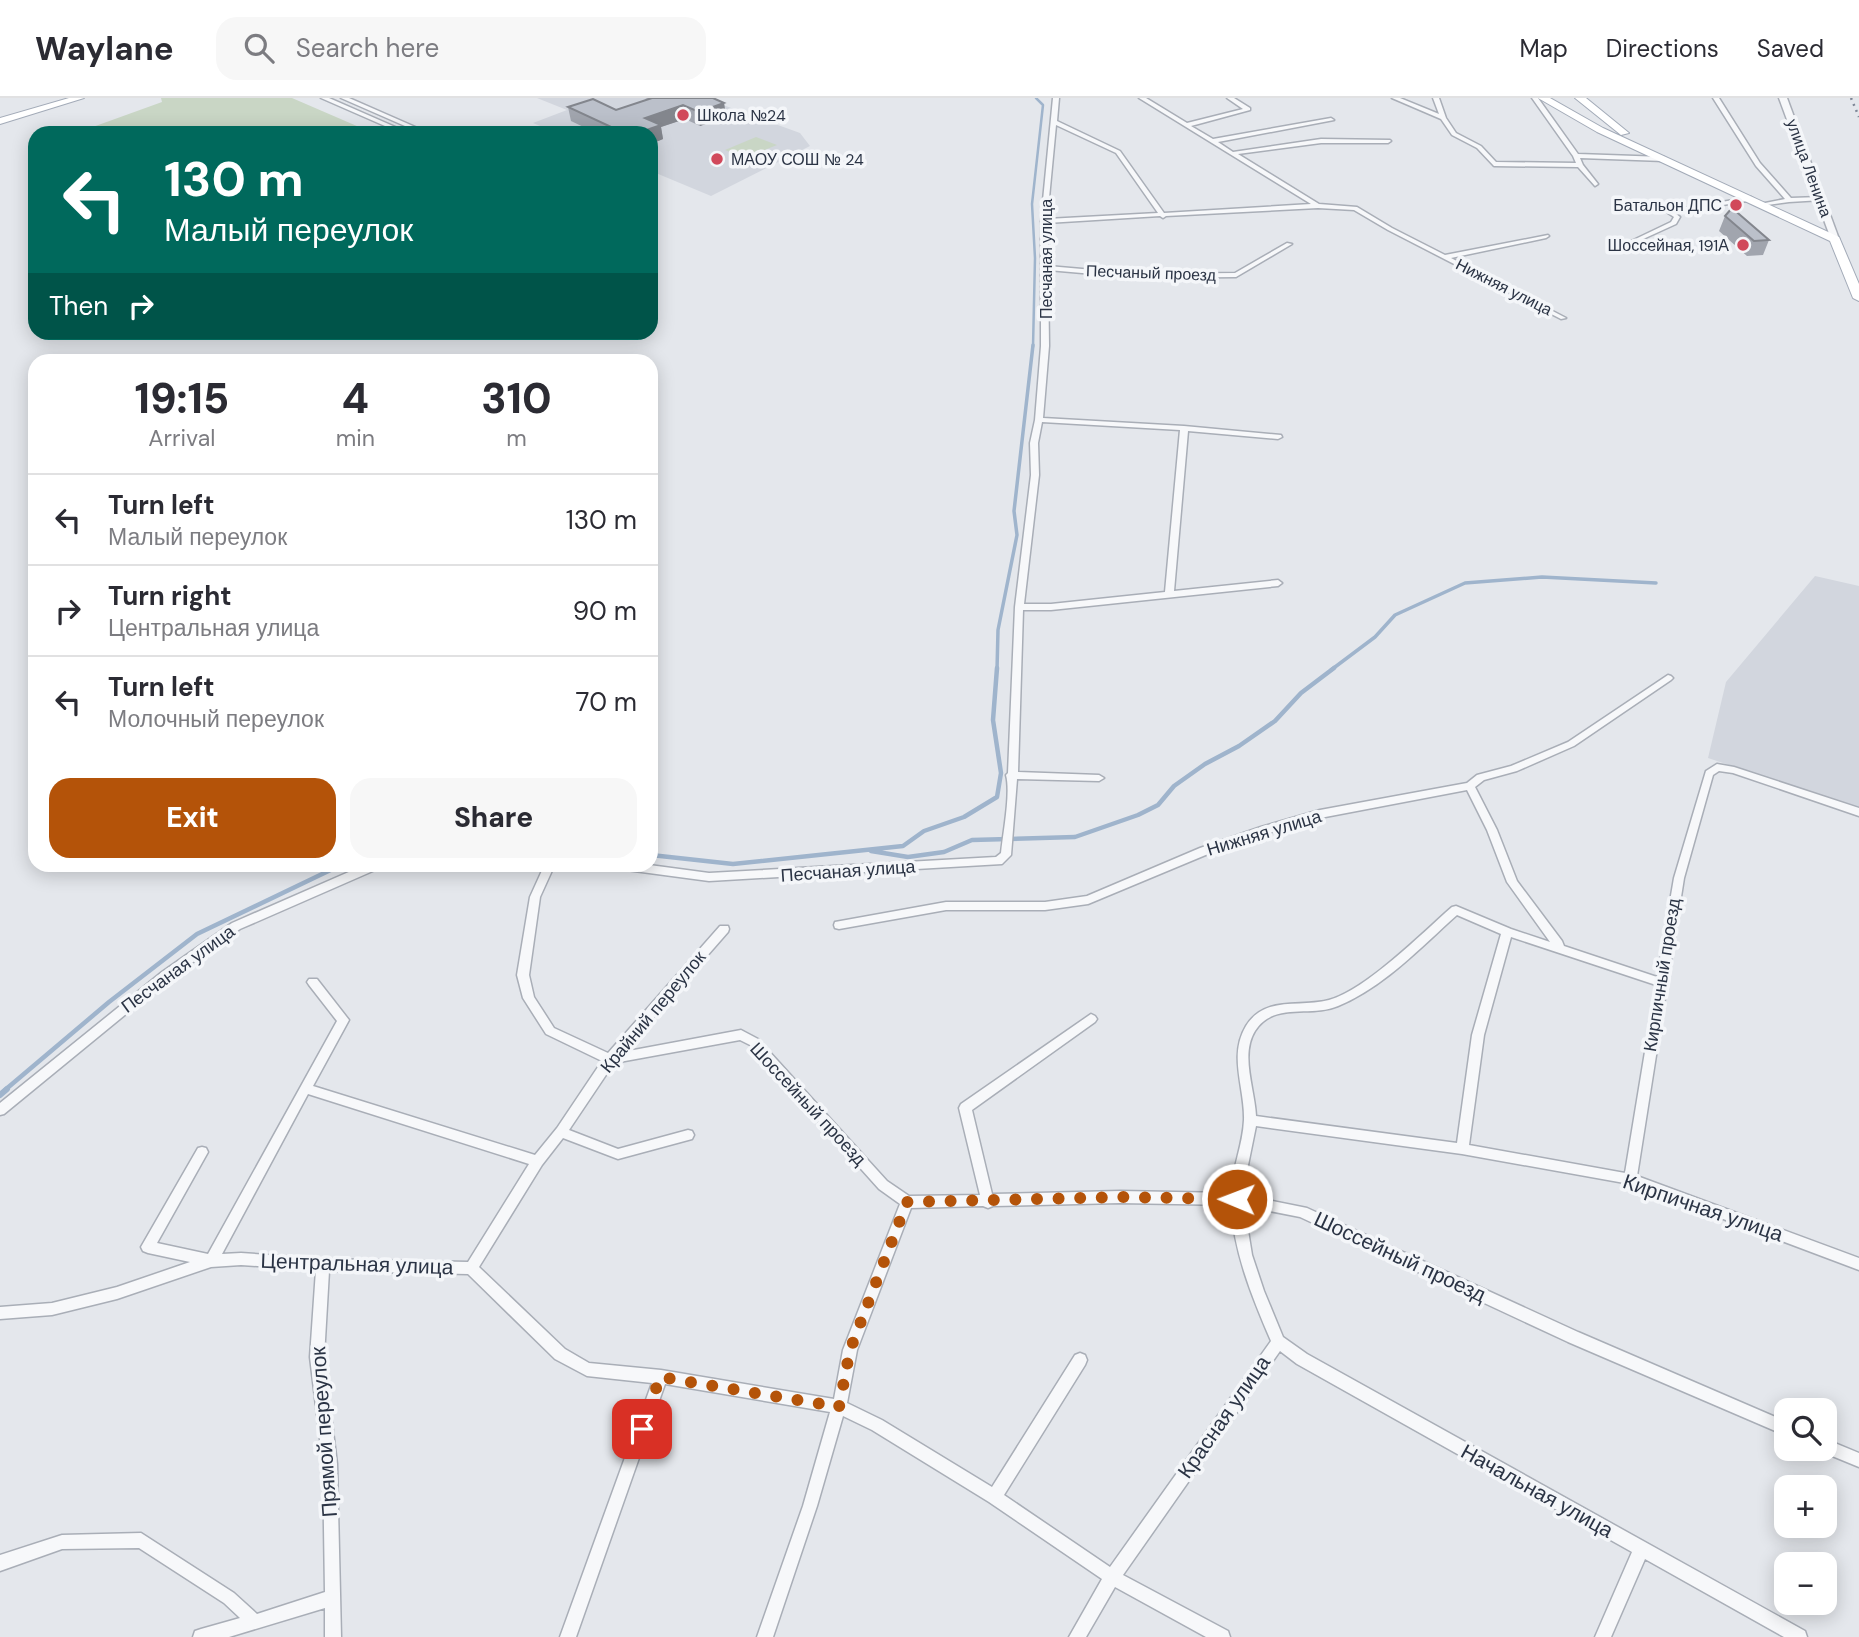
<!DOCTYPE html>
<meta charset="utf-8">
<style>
body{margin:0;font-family:"DM Sans",sans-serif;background:#f7f7f7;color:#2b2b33;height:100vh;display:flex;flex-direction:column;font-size:26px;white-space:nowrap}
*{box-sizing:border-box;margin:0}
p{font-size:23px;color:#7c7c81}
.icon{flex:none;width:38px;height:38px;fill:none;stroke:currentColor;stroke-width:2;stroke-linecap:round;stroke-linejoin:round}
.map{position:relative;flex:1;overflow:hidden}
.drawer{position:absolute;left:28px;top:256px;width:630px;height:518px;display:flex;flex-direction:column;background:#fff;border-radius:21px;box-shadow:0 4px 18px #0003}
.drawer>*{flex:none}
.guide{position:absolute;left:28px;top:28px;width:630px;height:214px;border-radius:21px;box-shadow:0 4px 18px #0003;background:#00695c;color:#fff;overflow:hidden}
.controls{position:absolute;left:1774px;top:1300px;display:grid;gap:14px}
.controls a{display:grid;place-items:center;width:63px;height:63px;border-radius:14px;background:#fff;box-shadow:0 4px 18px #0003;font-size:35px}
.pin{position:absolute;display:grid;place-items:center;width:60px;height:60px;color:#fff;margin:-30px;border-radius:14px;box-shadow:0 4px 10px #0006}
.me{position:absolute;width:77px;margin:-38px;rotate:271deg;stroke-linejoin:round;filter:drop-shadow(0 0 5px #0008)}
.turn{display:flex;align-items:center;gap:24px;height:147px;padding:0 21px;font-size:32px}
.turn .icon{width:91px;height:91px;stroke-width:2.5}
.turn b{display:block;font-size:49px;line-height:60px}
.then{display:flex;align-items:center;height:66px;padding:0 21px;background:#0003;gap:14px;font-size:26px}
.eta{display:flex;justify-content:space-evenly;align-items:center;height:119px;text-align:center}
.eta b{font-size:42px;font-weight:800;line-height:49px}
.primary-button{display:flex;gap:14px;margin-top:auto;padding:14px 21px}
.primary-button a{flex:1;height:80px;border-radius:21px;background:#b45309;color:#fff;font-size:28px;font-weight:800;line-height:80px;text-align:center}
.primary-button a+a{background:#f7f7f7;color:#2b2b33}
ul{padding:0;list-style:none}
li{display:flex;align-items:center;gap:21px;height:91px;padding:0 21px;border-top:2px solid #e1e1e2}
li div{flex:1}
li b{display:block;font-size:26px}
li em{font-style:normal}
header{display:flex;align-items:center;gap:42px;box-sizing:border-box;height:98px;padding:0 35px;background:#fff;border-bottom:2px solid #e1e1e2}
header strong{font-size:33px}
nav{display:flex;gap:38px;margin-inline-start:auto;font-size:24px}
.search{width:490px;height:63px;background:#f7f7f7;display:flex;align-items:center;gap:18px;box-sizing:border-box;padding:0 24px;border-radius:21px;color:#7c7c81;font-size:26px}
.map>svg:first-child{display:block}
</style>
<header>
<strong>Waylane</strong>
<div class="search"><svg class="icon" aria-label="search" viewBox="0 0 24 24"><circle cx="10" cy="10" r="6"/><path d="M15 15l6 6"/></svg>Search here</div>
<nav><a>Map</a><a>Directions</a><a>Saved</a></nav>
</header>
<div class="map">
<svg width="1859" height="1539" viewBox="0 0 1859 1539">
<rect width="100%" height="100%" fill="#e4e7ec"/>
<!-- built -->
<path fill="#d2d6de" d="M537,0H704L800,35L810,48L711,98L651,73V35H557L533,25L567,12Z
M1815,478L1859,488V710L1708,660L1726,584Z"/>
<!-- green -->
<path fill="#c9d6c5" d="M161,0H292L373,35H100L90,30L162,4Z
M756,39L777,47L745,60L725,52Z"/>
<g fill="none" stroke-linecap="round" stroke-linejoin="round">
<!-- stream-far3 -->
<path stroke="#9fb4cc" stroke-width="2.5" d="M1033,249L1035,160L1032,106L1043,7L1036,0"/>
<!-- stream-far2 -->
<path stroke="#9fb4cc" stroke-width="3.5" d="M997,572L998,532L1017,437L1014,413L1033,247
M1331,572L1375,539L1395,517L1465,485L1542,479L1656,485"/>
<!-- stream-far1 -->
<path stroke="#9fb4cc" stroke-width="4.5" d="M871,753L908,759L944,754L972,742L1075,739L1138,717L1158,707L1174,688L1205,666L1239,648L1275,623L1301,595L1334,570
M651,757L733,766L903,748L924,733L964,719L997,699L1001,675L993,622L997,570
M5,992L109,904L197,836L343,766"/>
<!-- stream -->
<path stroke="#9fb4cc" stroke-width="6" d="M0,997L7,991"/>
<!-- minor casing -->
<g stroke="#a9aeb7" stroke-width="3">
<path id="minor" d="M321,0H329L409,35H401Z
M341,0H349L429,35H421Z
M1053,0H1059L1057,23L1120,53L1164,115L1311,106L1139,0H1146L1187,25L1243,11L1227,0H1234L1250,10V12L1191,28L1213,41L1331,20L1334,22L1218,44L1233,54L1321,41L1390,42L1391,43L1388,45H1321L1238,56L1319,106L1357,109L1392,130L1445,157L1548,137L1549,138L1546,140L1451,160L1566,220L1561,221L1388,132L1354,112L1318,110L1166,118L1163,120L1160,118L1047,125L1048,168L1139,176L1235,175L1287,145L1292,146L1236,179L1139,180L1048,172L1049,248L1043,320L1184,328L1281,337L1282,339L1278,341L1188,333L1174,493L1278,482L1282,485L1278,488L1051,512H1023L1018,674L1099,677L1104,680L1099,683L1017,681L1011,757L1002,766L709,783L604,769L603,766H642L709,775L996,759L1001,755C1003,735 1011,695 1006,677L1008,675L1015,509L1031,377L1030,345L1035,322L1041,248V123ZM1056,27L1116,55L1158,115L1047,121ZM1042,324L1180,332L1165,494L1051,506H1024L1039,377L1038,345Z
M1392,0H1400L1439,16L1433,0H1439L1446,20L1456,35L1481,48L1496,64L1576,65L1573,58L1532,0H1538L1578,56L1664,59L1667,61L1664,63L1580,60L1583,67L1598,86L1595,88L1578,69L1494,68L1477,50L1452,37L1441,21Z
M1713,0H1719L1760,65L1791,100L1820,99L1823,101L1822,102L1789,104L1760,108V106L1785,101L1756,68Z
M1751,99L1754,101L1753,102L1675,115L1680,119L1676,126L1630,147L1625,146L1671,124L1674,119L1668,115V113Z
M1668,577L1671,578L1673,580L1671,582L1574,648L1517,673L1484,682L1475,689L1497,732L1517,783L1562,843L1564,848L1657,879L1674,780L1706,673L1717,666L1734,669L1859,710V718L1733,675L1719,673L1713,677L1684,780L1637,1078L1859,1160V1172L1630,1086L1462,1056L1256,1028L1245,1082L1243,1097L1307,1110L1578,1234L1787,1324V1338L1568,1244L1300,1119L1244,1108L1252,1157L1264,1193L1283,1239L1307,1256L1805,1533L1807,1539H1784L1645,1461L1611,1539H1595L1632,1454L1297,1266L1280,1253L1123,1477L1228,1533L1230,1539H1206L1115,1489L1086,1539H1069L1102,1481L989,1404L872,1332L843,1318L817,1408L773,1539H757L803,1408L830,1314L665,1286L576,1539H560L652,1285L587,1278L555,1261L468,1176L329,1173L324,1259L337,1366L341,1539H325V1510L229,1539H193L195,1533L201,1531L240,1520L224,1505L139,1450L62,1451L0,1473V1457L62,1437L141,1435L234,1495L257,1516L325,1494L323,1366L310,1259L316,1172L241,1167L211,1169L117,1201L52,1217L0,1221V1209L52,1205L117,1189L190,1164L148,1155L143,1153L141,1149L198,1050L202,1049L206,1050L208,1054L157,1145L208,1156L337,923L309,887L307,884L309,881H317L349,922L313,988L535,1057L557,1030L602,963L546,936L523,900L517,877L530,799L545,766H555L540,799L529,877L534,899L554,930L608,955L720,828H728L729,831L728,834L623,954L741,932L758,941L887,1083L909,1098L980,1097L959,1010L961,1006L1091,916L1095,918L1097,921L1095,924L972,1012L992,1096L1120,1093L1231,1095C1232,1070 1243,1047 1244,1022C1245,990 1228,958 1246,928C1265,897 1300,910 1329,902C1367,891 1421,836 1452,809L1456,808L1511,831L1550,844L1507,784L1487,732L1467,692L1320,720L1268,735L1208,756L1088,806L1045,812H946L839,831L835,830L834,827L835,824L946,804H1045L1087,798L1200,750L1261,729L1320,712L1467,685L1477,677L1511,668L1568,644ZM1457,817L1501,836L1472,937L1457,1045L1256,1018C1255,992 1240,957 1255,933C1274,903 1310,920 1338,908C1384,889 1421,849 1457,817ZM1511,839L1656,887L1625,1075L1469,1047L1484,937ZM740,942L750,947L879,1091L900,1106L843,1252L834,1301L661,1272L589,1265L565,1251L479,1169L542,1067L563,1040L618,1061L692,1041L694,1037L692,1033L688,1032L618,1051L569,1032L614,965ZM308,996L529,1066L468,1164L323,1161L241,1155L222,1156ZM1120,1105L1231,1107C1234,1155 1252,1199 1271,1243L1110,1469L1004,1397L1085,1267L1087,1262L1085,1257L1080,1255L1075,1257L992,1389L882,1322L847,1305L857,1252L911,1110L983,1108L988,1110L993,1108Z
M367,766H383L382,769L240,831L170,880L4,1016L0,1017V1005L162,874L232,825Z
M1825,1341L1859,1355V1369L1820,1353L1819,1351H1825Z"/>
</g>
<!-- tertiary casing -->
<g stroke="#a9aeb7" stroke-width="3">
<path id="tertiary" d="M1779,0H1787L1839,141L1838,143L1831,141Z"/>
</g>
<!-- primary casing -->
<g stroke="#a3abb8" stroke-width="2">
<path id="primary" d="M69,0H84L0,26V20Z
M1538,0H1550L1603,30L1839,139L1859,186V203L1853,200L1830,143L1597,34Z
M1575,0H1586L1629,35L1621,37Z"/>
</g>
<!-- minor -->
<use href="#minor" fill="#f7f8fa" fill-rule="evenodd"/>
<!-- tertiary -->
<use href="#tertiary" fill="#f7f8fa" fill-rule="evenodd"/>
<!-- primary -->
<use href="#primary" fill="#fff" fill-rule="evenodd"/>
<!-- rail -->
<path stroke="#7d8696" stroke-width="2.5" stroke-dasharray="2 4.5" stroke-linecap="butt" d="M1851,0L1859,19"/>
</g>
<!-- wall -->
<path fill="#a1a5ae" d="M645,0H713L724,5L726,19L700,28L685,21L661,29L663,41L651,46V35H596L571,23L568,9L616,12L648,1Z
M1725,118L1769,142L1763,157L1747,158L1719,133Z"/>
<!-- shaded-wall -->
<path fill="#83868d" d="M724,5L726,19L700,28L699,14Z
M683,7L685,21L661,29L663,41L651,46V35H638L645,20Z"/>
<!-- building -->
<path fill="#bbc0ca" stroke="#83868d" stroke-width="2" d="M652,0H713L724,5L699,14L683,7L645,20L661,27L638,35H624L568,9L593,1L616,12Z
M1732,110L1769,142L1754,143L1725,118Z"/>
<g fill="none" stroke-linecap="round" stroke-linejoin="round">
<!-- route -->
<path stroke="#b45309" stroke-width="12" stroke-dasharray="0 21.6" d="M642,1331L660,1279L839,1309L850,1252L907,1104L1120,1099L1237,1101"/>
</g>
<!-- markers -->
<g fill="#d1495b" stroke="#f4f6f9" stroke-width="2.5">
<circle cx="683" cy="17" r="7"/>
<circle cx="717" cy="61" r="7"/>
<circle cx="1736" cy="107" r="7"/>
<circle cx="1743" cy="147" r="7"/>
</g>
<g text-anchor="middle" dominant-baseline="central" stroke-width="7" stroke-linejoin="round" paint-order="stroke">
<!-- far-poi labels -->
<g font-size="16" fill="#2b3445" stroke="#f4f6f9" text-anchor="start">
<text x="697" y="17">Школа №24</text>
<text x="731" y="61">МАОУ СОШ № 24</text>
<text x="1722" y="107" text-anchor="end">Батальон ДПС</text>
<text x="1729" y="147" text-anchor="end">Шоссейная, 191А</text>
</g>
<!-- far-street labels -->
<g font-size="16" fill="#2b3445" stroke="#f4f6f9">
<text transform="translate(1809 70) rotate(70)">улица Ленина</text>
<text transform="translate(1046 161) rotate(-90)">Песчаная улица</text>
<text transform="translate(1151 175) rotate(2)">Песчаный проезд</text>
<text transform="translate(1504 189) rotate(27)">Нижняя улица</text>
</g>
<!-- street labels -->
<g font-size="18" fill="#2b3445" stroke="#f4f6f9">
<text transform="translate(1264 735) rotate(-17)">Нижняя улица</text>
<text transform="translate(848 773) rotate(-4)">Песчаная улица</text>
<text transform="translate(178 871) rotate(-36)">Песчаная улица</text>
<text transform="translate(1662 877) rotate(-81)">Кирпичный проезд</text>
<text transform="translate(653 914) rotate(-50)">Крайний переулок</text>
<text transform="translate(808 1006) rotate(47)">Шоссейный проезд</text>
</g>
<!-- near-street labels -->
<g font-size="21" fill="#2b3445" stroke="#f4f6f9">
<text transform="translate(1703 1110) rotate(19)">Кирпичная улица</text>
<text transform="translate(1400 1159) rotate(25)">Шоссейный проезд</text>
<text transform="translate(357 1166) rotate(2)">Центральная улица</text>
<text transform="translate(1224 1319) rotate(-55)">Красная улица</text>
<text transform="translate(324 1334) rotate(-94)">Прямой переулок</text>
<text transform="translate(1537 1393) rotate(29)">Начальная улица</text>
</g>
</g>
</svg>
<div class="controls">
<a><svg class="icon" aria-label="search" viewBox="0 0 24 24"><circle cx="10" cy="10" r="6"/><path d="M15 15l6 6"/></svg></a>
<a>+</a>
<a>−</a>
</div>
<div class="pin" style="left:642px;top:1331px;background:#d93025"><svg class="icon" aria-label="arrive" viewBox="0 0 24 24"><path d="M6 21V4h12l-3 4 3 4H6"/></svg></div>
<svg class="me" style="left:1237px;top:1101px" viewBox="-20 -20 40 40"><circle r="17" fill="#b45309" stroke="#fff" stroke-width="3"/><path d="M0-11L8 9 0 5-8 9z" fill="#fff"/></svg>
<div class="guide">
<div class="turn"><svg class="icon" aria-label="left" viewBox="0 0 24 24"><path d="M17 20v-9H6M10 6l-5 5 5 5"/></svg><div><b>130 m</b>Малый переулок</div></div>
<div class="then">Then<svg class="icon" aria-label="right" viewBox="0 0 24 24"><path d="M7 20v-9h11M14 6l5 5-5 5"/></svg></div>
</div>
<section class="drawer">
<div class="eta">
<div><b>19:15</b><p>Arrival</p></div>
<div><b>4</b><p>min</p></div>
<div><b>310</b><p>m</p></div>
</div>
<ul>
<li><svg class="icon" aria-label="left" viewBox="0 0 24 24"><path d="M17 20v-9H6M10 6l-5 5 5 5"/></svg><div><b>Turn left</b><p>Малый переулок</p></div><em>130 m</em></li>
<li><svg class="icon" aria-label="right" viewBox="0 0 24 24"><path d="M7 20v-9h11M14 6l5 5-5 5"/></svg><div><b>Turn right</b><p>Центральная улица</p></div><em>90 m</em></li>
<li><svg class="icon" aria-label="left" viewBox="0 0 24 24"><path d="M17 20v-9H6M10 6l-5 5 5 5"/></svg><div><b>Turn left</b><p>Молочный переулок</p></div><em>70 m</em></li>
</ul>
<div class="primary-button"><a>Exit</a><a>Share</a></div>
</section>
</div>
